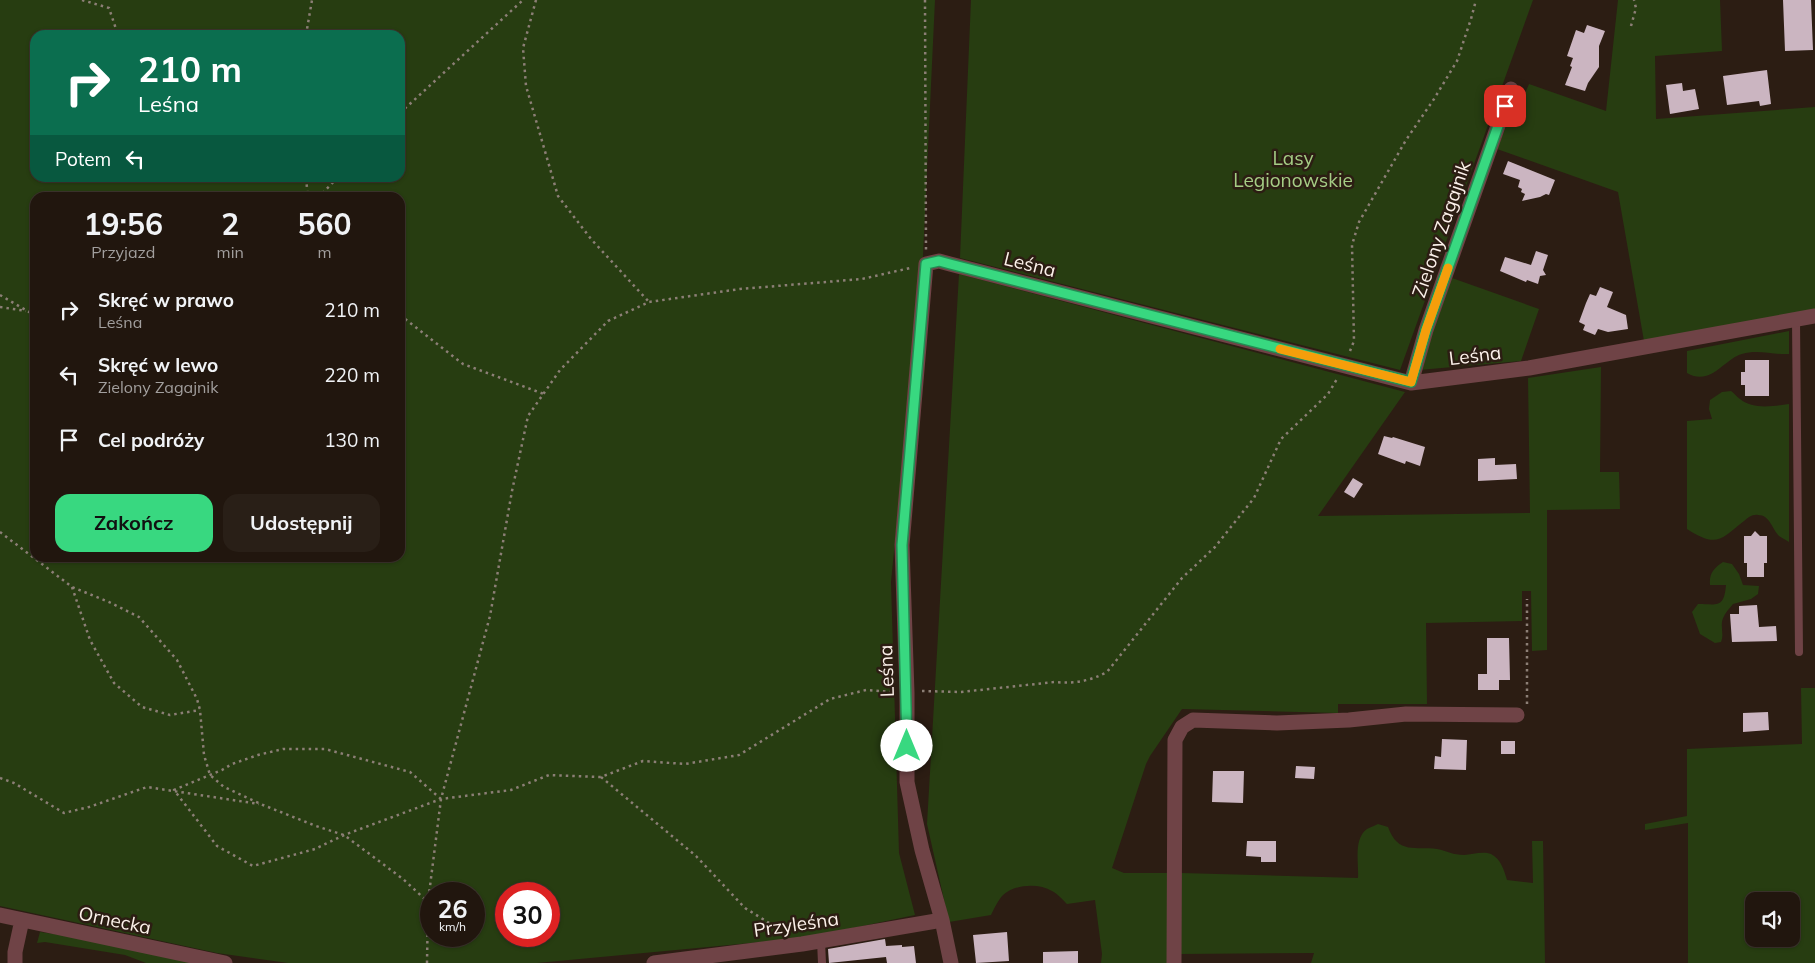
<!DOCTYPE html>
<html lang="pl">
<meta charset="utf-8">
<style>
body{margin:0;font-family:Mulish,sans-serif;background:#291f17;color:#f1f3f6;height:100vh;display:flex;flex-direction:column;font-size:19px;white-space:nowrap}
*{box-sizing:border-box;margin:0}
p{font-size:16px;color:#a29f9e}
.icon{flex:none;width:28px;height:28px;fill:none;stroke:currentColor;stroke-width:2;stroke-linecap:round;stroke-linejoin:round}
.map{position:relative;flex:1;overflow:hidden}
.panel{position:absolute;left:30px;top:192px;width:375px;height:370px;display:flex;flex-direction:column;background:#21160e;border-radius:15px;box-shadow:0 1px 4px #0004,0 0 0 1px #3e352e}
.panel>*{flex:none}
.banner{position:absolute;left:30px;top:30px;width:375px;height:152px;border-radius:15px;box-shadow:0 1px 4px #0004,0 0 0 1px #3e352e;background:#0b6e4f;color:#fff;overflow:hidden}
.fabs{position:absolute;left:1745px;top:892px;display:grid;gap:10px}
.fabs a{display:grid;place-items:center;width:55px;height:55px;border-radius:10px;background:#21160e;box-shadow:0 1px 4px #0004,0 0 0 1px #3e352e;font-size:25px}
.speed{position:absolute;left:420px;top:882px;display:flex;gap:10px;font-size:25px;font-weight:700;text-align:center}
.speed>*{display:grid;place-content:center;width:65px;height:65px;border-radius:50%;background:#21160e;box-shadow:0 1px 4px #0004,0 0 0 1px #3e352e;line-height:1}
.speed small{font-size:12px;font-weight:400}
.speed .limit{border:8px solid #d22;background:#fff;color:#111}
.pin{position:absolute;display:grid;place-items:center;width:42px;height:42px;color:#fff;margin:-21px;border-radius:10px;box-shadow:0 2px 8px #0006}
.me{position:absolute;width:55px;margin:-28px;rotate:0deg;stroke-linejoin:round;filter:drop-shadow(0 0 4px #0008)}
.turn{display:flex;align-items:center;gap:18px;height:105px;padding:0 25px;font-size:22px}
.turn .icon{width:65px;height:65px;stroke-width:2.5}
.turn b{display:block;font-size:35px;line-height:42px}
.then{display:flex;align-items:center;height:48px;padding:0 25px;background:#0003;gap:10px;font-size:19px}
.eta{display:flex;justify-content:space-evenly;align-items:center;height:85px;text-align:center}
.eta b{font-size:30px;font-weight:700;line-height:35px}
.cta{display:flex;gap:10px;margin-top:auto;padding:10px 25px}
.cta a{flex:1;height:58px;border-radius:15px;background:#38d880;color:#111;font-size:20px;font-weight:700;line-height:58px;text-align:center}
.cta a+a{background:#291f17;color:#f1f3f6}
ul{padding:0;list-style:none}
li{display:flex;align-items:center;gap:15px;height:65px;padding:0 25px}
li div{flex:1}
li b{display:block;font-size:19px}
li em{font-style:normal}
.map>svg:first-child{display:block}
</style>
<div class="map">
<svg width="1815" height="963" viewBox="0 0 1815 963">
<rect width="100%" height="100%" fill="#2c1d13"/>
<!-- green -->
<path fill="#273d11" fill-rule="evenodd" d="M0,0H935L923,255L891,582L899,853L915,915L805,938L537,963H288L217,953L0,906ZM35,35H400V178H35ZM35,198H400V558H35ZM431,894H474V936H431ZM506,894H549V936H506Z
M971,0H1533L1400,370L960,258Z
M1618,0H1720L1722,51L1655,56L1656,119L1815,107V312L1644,341L1618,192L1497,149L1513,109L1520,105L1529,84L1606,111Z
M959,274L1405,392L1318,516L1530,513L1528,378L1601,367L1600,472H1619L1620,509L1547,510V650L1532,651L1531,591H1522V621L1426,623L1427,704H1338V713L1182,709L1150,756L1146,764L1112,868L1124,873H1171V963H1101L1102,954L1095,900L1067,904C1063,900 1058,894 1052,891C1039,883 1015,884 1003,895C998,900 994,909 991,915L949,922L927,824Z
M1452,278L1539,309L1521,361L1419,370Z
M1789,331V354C1773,355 1758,349 1742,354C1725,358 1711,387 1687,373V351Z
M1731,391C1734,393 1737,397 1740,399C1753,410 1774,406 1789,404V542C1786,540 1782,538 1779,536C1772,529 1770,515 1758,515C1752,514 1748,518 1744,521C1720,540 1717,548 1687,529V421L1712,419L1709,409L1710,400L1722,392Z
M1723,562L1732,564L1739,574L1743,585L1759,586L1758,594L1751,599L1733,604C1729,609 1723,615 1722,622C1721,629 1724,635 1721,642L1715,643L1700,634L1692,612L1698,604C1717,604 1724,609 1726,585H1710C1709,573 1714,568 1723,562Z
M1801,688H1815V963H1688V823L1645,830V824L1687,816V749L1802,744ZM1754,901H1791V939H1754Z
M1378,824L1388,827C1398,855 1416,846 1437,849C1447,851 1453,855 1464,855C1472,854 1484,851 1491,854C1501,859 1504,870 1507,880L1533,883L1532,841H1543L1545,963H1311L1314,953L1178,954L1181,873L1358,878C1359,864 1353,839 1367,829C1370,827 1375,826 1378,824Z
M40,932L75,937L197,963H146L125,955L45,942L37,943Z"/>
<!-- building -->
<path fill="#cbb5c1" d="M1783,0H1811L1813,50L1785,51Z
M1587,25L1605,31L1599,46V67L1588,83L1585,91L1565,85L1572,67L1570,66L1573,58L1567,56L1576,30L1584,33Z
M1767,70L1771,104L1760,106L1759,101L1727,105L1723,76Z
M1682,83L1683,91L1695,89L1699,109L1670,114L1666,85Z
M1508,161L1555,180L1549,195L1546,194L1540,197L1522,201L1525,194L1521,192L1522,189L1518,187L1520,180L1503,174Z
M1536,251L1548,255L1543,270L1546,275L1540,276L1538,284L1527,280L1526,282L1500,271L1505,257L1531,265Z
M1600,287L1613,292L1607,307L1626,315L1628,329L1608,332L1598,329L1595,335L1583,330L1585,325L1579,322L1586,303L1590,294L1596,296Z
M1745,360H1769V396H1745V385H1741V372H1745Z
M1384,436L1392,438L1393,437L1425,447L1420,466L1406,461L1405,464L1378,454Z
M1495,458V465L1516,464L1517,479L1478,481V459Z
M1353,478L1363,484L1354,498L1344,492Z
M1755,531L1760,536H1767V563H1764V577H1747V563H1744V536H1751Z
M1757,605L1759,627L1776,626L1777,641L1732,642L1730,614H1739V606Z
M1487,638H1509L1510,680H1499V690H1478V674H1487Z
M1768,712L1769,730L1743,732V713Z
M1442,739L1467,740L1466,770L1434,769L1435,756L1441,757Z
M1501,741H1515V754H1501Z
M1296,766L1315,767L1314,779L1295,778Z
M1213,771H1244L1243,803L1212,802Z
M1247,841H1276V862H1261V857L1246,856Z
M1007,932L1009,961L976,963L973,935Z
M885,939L886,946L902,945V947L914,946L916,963H887L886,957L829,963L828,949Z
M1078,951V963H1043V952Z"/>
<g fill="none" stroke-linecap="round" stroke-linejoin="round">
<!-- path -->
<path stroke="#8c7f76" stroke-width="2.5" stroke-dasharray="2.5 4" stroke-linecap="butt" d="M82,0L109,8L118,35
M536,0L523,48L526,86L558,196L591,239L649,302
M925,0L926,250
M1631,26L1636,8L1634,0
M306,35L312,0
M400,113L523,0
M306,178L308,198
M318,198L337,178
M0,295L29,312H35
M0,307L26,311
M400,315L463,364L544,394
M1350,351L1354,341L1352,245L1359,222L1406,140L1434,99L1457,61L1471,19L1476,0
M0,532L72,587L109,602L139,617L177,660L197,699L200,710L204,755L210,775L224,787L263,805L316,826L344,835L403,879L428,902
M72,587L90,640L114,683L142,707L170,715L200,710
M922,691L961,692L1055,682C1074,684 1090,681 1107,672L1182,578L1215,547L1254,498L1281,439L1328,394L1337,379
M1527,704V599
M601,777L696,856L745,908L782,931
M0,778L14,783L64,813L89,807L147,787L259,804
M441,799L410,772L325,749H283L258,755L232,764L222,770L174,790L217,846L253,866L315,849L344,835L441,799L511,790L549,775L601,777L643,761L685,764L739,755L830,699L866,690L891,692
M427,963L428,902L441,799L490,616L512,491L528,416L560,370L608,321L649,302L740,289L862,279L910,268"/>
<!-- service -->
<path stroke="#6f4346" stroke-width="8" d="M1796,320L1799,652
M821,941L822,963"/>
<!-- minor -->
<path stroke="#6f4346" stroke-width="15" d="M1411,383L1426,330L1511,89
M0,915L225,963
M15,963V952L22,920
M654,963L802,944L942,920
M951,963L942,920L922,850L907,782V693L902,545L926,264L939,261L950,264L1411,383L1529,368L1815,316
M1174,963L1175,740L1182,727L1193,720L1277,723L1349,720L1406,714L1517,715"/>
</g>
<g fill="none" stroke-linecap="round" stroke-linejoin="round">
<!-- route casing -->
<g stroke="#248c53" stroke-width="12">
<path id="route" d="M907,746L902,545L926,264L939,261L950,264L1411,382L1426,330L1505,106"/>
</g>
<!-- route -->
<use href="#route" stroke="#38d880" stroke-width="9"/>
<!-- slow -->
<path stroke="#f59e0b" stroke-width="9" d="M1280,349L1411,382L1426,330L1448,268"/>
</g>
<g text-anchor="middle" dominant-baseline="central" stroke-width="5" stroke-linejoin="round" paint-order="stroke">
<!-- park labels -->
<g font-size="19" fill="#a5cd85" stroke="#2c1d13">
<text x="1293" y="158">Lasy<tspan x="1293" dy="22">Legionowskie</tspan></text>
</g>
<!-- street labels -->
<g font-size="19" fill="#fcf1ea" stroke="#2c1d13">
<text transform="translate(1441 229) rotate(-71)">Zielony Zagajnik</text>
<text transform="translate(1030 264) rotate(14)">Leśna</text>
<text transform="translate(1475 355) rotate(-7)">Leśna</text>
<text transform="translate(886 671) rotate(-92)">Leśna</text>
<text transform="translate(115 920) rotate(12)">Ornecka</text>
<text transform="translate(796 924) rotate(-8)">Przyleśna</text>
</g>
</g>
</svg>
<div class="fabs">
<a><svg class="icon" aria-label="sound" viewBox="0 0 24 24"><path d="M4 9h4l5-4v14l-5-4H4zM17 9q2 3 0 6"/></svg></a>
</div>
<div class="speed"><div>26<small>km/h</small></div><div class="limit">30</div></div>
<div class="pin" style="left:1505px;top:106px;background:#d93025"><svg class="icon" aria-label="arrive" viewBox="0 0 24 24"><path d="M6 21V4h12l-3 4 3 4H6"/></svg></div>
<svg class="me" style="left:907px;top:746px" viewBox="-20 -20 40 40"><circle r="19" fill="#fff"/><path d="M0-13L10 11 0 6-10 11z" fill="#38d880"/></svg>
<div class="banner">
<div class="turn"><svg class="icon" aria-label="right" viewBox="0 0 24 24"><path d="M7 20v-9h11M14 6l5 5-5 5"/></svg><div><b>210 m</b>Leśna</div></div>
<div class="then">Potem<svg class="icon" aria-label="left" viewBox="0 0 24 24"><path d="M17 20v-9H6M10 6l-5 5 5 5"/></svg></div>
</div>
<section class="panel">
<div class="eta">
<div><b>19:56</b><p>Przyjazd</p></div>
<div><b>2</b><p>min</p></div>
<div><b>560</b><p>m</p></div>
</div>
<ul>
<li><svg class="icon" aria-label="right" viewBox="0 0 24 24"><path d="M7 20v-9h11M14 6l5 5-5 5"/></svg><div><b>Skręć w prawo</b><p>Leśna</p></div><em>210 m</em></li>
<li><svg class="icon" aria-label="left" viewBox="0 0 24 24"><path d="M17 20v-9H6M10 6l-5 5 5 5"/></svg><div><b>Skręć w lewo</b><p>Zielony Zagajnik</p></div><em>220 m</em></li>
<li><svg class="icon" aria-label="arrive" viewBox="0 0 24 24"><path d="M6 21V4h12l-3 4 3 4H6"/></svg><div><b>Cel podróży</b></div><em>130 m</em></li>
</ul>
<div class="cta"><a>Zakończ</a><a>Udostępnij</a></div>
</section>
</div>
